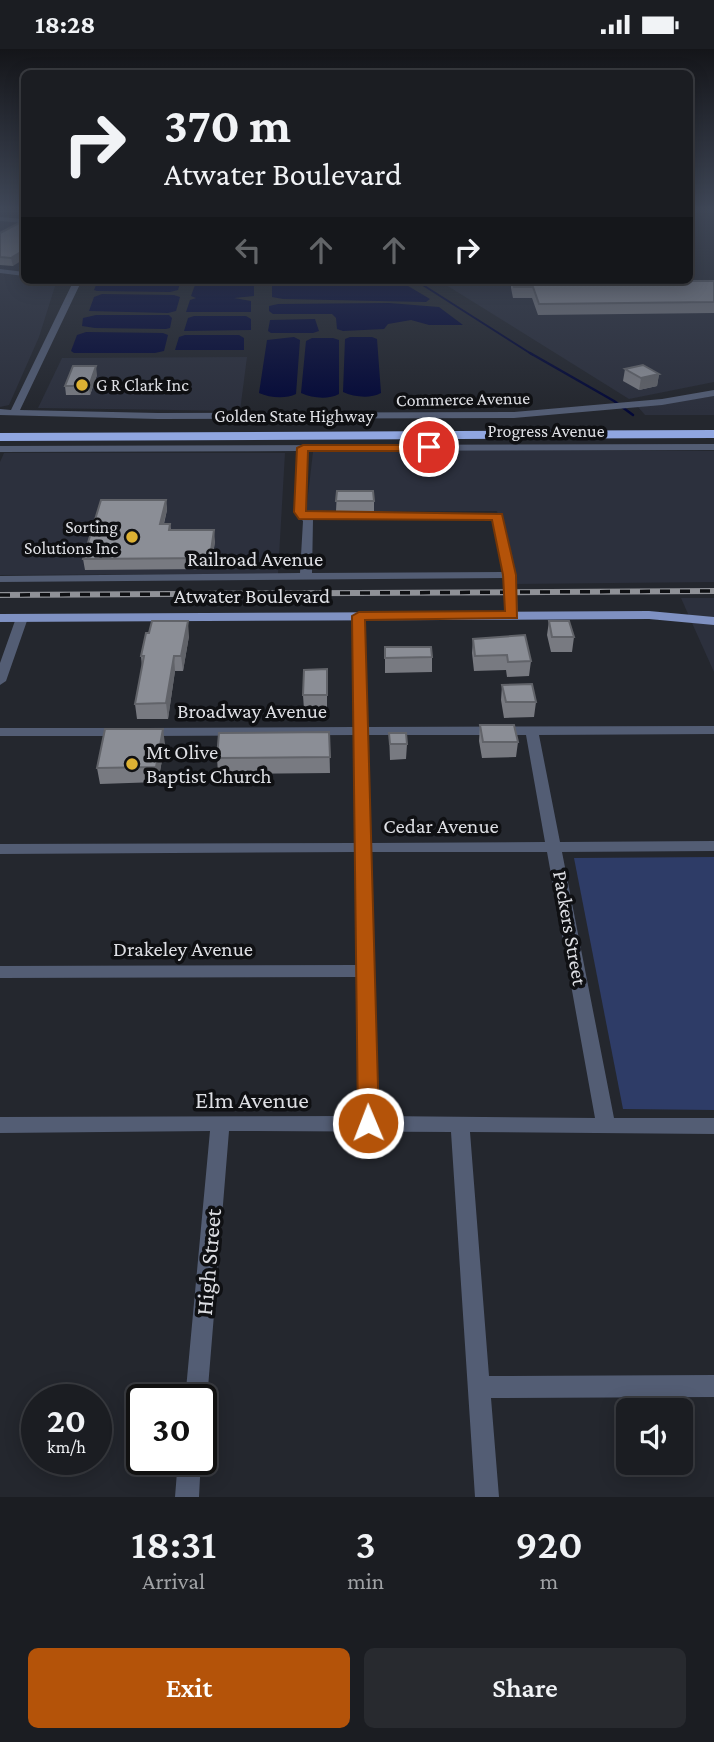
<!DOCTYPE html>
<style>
body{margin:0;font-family:"Crimson Pro",serif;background:#282a2f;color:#f1f3f6;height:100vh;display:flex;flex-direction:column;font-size:26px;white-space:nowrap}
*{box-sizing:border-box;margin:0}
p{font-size:23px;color:#a0a2a5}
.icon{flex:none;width:38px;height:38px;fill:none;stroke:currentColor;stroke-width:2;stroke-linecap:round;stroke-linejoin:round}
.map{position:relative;height:1448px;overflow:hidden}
.panel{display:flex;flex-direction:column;background:#1b1d22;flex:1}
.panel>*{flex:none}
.guide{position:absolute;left:21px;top:21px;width:672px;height:214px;border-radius:10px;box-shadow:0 4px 18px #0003,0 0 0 2px #393b40;background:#1b1d22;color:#f1f3f6;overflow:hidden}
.buttons{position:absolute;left:616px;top:1349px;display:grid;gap:14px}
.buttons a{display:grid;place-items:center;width:77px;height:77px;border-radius:10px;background:#1b1d22;box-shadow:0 4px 18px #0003,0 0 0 2px #393b40;font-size:35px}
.speed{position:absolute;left:21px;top:1335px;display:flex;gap:14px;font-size:35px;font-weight:700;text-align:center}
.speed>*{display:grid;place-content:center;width:91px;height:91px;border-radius:50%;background:#1b1d22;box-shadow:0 4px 18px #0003,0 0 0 2px #393b40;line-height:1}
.speed small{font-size:18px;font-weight:400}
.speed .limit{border:4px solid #111;border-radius:10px;background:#fff;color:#111}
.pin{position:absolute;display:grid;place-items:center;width:60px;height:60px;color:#fff;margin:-30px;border:4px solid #fff;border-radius:50%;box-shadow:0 2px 7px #0007}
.me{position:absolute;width:77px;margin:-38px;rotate:359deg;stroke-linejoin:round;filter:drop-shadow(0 0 5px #0008)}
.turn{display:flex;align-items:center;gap:24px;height:147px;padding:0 28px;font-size:32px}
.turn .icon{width:91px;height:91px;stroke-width:2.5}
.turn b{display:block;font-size:49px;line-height:60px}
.lanes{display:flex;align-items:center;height:66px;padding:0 28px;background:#0003;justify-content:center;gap:35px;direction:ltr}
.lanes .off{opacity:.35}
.eta{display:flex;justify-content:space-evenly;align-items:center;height:119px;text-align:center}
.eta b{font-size:42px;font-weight:600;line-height:49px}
.button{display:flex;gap:14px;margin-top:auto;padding:14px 28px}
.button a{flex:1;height:80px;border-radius:10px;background:#b45309;color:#fff;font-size:28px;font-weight:600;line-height:80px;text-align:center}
.button a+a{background:#282a2f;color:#f1f3f6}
.status{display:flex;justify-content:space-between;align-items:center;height:49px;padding:0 35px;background:#1b1d22;direction:ltr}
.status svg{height:19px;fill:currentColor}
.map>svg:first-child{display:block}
</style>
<div class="status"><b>18:28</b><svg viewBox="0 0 49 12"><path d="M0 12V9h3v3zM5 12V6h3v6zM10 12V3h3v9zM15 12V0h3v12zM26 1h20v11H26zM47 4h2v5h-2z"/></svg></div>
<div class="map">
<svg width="714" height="1448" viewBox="0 0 714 1448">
<rect width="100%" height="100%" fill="#24272e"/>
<!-- built -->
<path fill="#2c303d" d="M0,161H24V231H57L39,288L9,356L0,358Z
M438,231H714V333L629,350Z
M247,308L240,362L38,359L62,309Z
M714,347V366H645L638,358Z
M372,401L714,402V533L515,535L497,462L306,463L313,403Z
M4,404H285L278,525L0,526V413Z
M681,549H714V623L692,574Z"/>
<!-- green -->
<path fill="#2e3c67" d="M714,808V1061L623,1060L574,809Z"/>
<!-- water -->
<path fill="#040938" d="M98,231H181L178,241L170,243L97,242L94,241Z
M272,231H398L430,250L426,253L283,250L272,248Z
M200,234H250L254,237V247L234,249L251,252V263H186L190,251L196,249L191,247L195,236Z
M102,245L174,246L180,248L176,262L168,264L89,262L94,248Z
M389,254L439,258L463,276H429L411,271L388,275L384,280L343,282L337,280L336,269L332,265H273L269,262V257L278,255Z
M96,266H169L172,269L170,279L166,280L95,279L82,277L83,269Z
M194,267H246L251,270V281L184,282L188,269Z
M315,270L319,282L313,284H271L268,282L270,271Z
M86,283L163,284L168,286L164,302L155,304H74L71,302L77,286Z
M185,286H239L244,289V301H175L179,288Z
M294,288L300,291L296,345C286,350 270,349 259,344L267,291Z
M350,288H372L377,290L381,344C370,350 354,348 343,343L345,290Z
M312,289H333L339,291V345C328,351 312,349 301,344L306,292Z"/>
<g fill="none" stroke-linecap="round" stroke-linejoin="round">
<!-- stream-far1 -->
<path stroke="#040938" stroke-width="2" d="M415,231L533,306"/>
<!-- stream -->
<path stroke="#040938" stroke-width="2.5" d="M530,304L614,352L633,366"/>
<!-- minor -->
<path fill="#535d74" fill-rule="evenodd" d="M0,168L24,170V174L0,172Z
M0,220L24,223V227L0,224Z
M74,231H82L20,361L158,364L514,363L662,350L714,341V347L662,356L514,369L158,370L0,366V360L11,361Z
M714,395V401L308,402L305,462L308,465H501L516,526L518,566L512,570L506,566L504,529L0,533V527L300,524L303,472L295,463L298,402L0,403V397ZM492,470L504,523L312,524L313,471Z
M359,563L365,567L368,678L714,677V685L539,686L560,793L714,792V802L562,803L614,1069H714V1085L470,1083L489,1327L714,1326V1348L491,1349L499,1448H475L451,1083L229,1082L207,1351L201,1360V1351H185L210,1082L0,1084V1068L359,1067L357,928L0,929V917L357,916L356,803L0,805V795L356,794L354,686L145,687L138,683L145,679L354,678L353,567ZM368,686H526L545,793L370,794ZM371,803H547L595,1069L377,1067Z
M22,565L28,569L6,632L0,636V614L16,569Z
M0,679H121L128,683L121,687H0Z
M178,1410L201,1409L199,1448H175Z"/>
<!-- major -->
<path fill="#7f91c2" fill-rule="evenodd" d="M649,562L714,568V576L649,570L0,573V565Z"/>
<!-- highway -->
<path fill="#90a6e0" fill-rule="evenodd" d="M714,381V389L0,392V384Z"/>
<!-- rail casing -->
<g stroke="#8f9197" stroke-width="6">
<path id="rail" d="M0,546L714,542"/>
</g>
<!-- rail -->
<use href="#rail" stroke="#0f1013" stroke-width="3.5" stroke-dasharray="10" stroke-linecap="butt"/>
</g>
<!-- wall -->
<path fill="#787a81" d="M19,174L13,217L0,216V184Z
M511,231H677L678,232H714V264L538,266L532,249H513L511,239Z
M625,320L659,325L657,337L639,341L623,332Z
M97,326L90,346H66L65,337Z
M337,442L374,452V462H336Z
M166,451L167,461L164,475H170L171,481L215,492L211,520L85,521L83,510Z
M549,572L574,588L572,603H551L547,586Z
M189,587L183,622H175L168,670H137L135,655L142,618L141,607Z
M473,590L531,612L529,627L507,628L506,621L474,622L472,604Z
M385,598L432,608V623L385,624Z
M327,620V661H304L303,646Z
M502,636L536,653L534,668L504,669L501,651Z
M480,676L518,693L516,708L482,709L479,692Z
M329,683L330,724L218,725L217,709Z
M389,684L407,695L406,710L390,711Z
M165,695L158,733L100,735L97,719Z"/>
<!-- shaded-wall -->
<path fill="#616369" d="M24,201V210L13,217L11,209Z
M96,317L97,326L90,346L89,337Z
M659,325L657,337L639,341L641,329Z
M166,451L167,461L161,485L160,475Z
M214,481L215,492L211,520L210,509Z
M188,572L189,587L183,622L181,607Z
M174,607L175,622L168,670L166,654Z
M163,680L165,695L158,733L156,718Z"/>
<!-- building -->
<path fill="#8b8e96" stroke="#616369" stroke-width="2" d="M19,174H24V201L11,209L0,208V184Z
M512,231H677L678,232H714V253L539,255L533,238H514Z
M643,316L659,325L641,329L625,320Z
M73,317H96L89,337H65Z
M337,442H373L374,452H336Z
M101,451H166L160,475H170L169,481H214L210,509L83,510Z
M152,572H188L181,607H174L166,654L135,655L144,607H141L146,584H149Z
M549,572H569L574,588H552Z
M525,586L531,612L508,613L507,606L475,607L473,590Z
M385,598H431L432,608L385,609Z
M327,620V646H303L304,621Z
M532,635L536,653H506L502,636Z
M480,676H514L518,693H483Z
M105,680H163L156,718L97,719Z
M329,683L330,708L217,709L219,684Z
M389,684H406L407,695H390Z"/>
<!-- sky -->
<linearGradient id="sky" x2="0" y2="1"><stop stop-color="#141519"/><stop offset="0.44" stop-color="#3f4757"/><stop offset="1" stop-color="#3f4757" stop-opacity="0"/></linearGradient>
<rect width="714" height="363" fill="url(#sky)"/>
<!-- route -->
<path fill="#b45309" stroke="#753606" stroke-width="2" d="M303,396H433L435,398L429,402H308L306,462L502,465L516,526L517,569L365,571L379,1074L376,1081L368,1083L361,1081L358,1074L352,567L359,563L505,562L503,526L492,471L299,470L294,463L297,399Z"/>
<!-- markers -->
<g fill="#ddb133" stroke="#0f1013" stroke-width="2.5">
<circle cx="82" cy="336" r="7"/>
<circle cx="132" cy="488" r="7"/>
<circle cx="132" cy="715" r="7"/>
</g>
<g text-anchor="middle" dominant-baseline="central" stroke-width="7" stroke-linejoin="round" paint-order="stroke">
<!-- far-poi labels -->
<g font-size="18" fill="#dedfe4" stroke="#0f1013" text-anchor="start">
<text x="96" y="336">G R Clark Inc</text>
<text x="118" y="478" text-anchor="end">Sorting<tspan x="118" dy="21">Solutions Inc</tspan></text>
</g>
<!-- far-street labels -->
<g font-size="18" fill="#dedfe4" stroke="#0f1013">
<text transform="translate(463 350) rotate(-1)">Commerce Avenue</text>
<text x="294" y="367">Golden State Highway</text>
<text x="546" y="382">Progress Avenue</text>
</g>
<!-- street labels -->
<g font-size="21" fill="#dedfe4" stroke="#0f1013">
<text x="255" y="510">Railroad Avenue</text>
<text x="252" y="547">Atwater Boulevard</text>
<text x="252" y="662">Broadway Avenue</text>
<text x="441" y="777">Cedar Avenue</text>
<text transform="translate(570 879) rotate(80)">Packers Street</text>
<text x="183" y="900">Drakeley Avenue</text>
</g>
<!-- poi labels -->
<g font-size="21" fill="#dedfe4" stroke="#0f1013" text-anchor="start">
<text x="146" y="703">Mt Olive<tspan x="146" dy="24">Baptist Church</tspan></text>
</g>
<!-- near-street labels -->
<g font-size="24" fill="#dedfe4" stroke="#0f1013">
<text x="252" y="1050">Elm Avenue</text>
<text transform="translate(208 1213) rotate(-85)">High Street</text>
</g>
</g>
</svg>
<div class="buttons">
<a><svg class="icon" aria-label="sound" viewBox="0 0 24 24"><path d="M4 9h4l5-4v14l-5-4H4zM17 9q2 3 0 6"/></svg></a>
</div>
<div class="speed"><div>20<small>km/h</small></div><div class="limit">30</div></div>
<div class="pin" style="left:429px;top:398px;background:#d93025"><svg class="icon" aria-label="arrive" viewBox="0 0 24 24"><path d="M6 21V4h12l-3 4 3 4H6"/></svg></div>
<svg class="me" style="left:368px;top:1074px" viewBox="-20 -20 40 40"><circle r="17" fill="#b45309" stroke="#fff" stroke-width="3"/><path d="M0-11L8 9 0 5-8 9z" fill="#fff"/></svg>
<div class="guide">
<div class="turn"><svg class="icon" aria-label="right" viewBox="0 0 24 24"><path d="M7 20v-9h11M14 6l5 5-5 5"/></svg><div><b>370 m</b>Atwater Boulevard</div></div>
<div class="lanes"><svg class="icon off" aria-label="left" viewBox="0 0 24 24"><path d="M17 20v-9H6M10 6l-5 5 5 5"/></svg><svg class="icon off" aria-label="ahead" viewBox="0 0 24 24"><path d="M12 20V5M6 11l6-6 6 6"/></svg><svg class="icon off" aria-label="ahead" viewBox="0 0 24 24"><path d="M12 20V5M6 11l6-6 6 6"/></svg><svg class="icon" aria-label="right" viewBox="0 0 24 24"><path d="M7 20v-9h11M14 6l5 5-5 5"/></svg></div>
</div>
</div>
<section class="panel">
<div class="eta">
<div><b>18:31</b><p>Arrival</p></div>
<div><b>3</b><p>min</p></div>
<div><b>920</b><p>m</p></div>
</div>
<div class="button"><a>Exit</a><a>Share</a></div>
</section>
